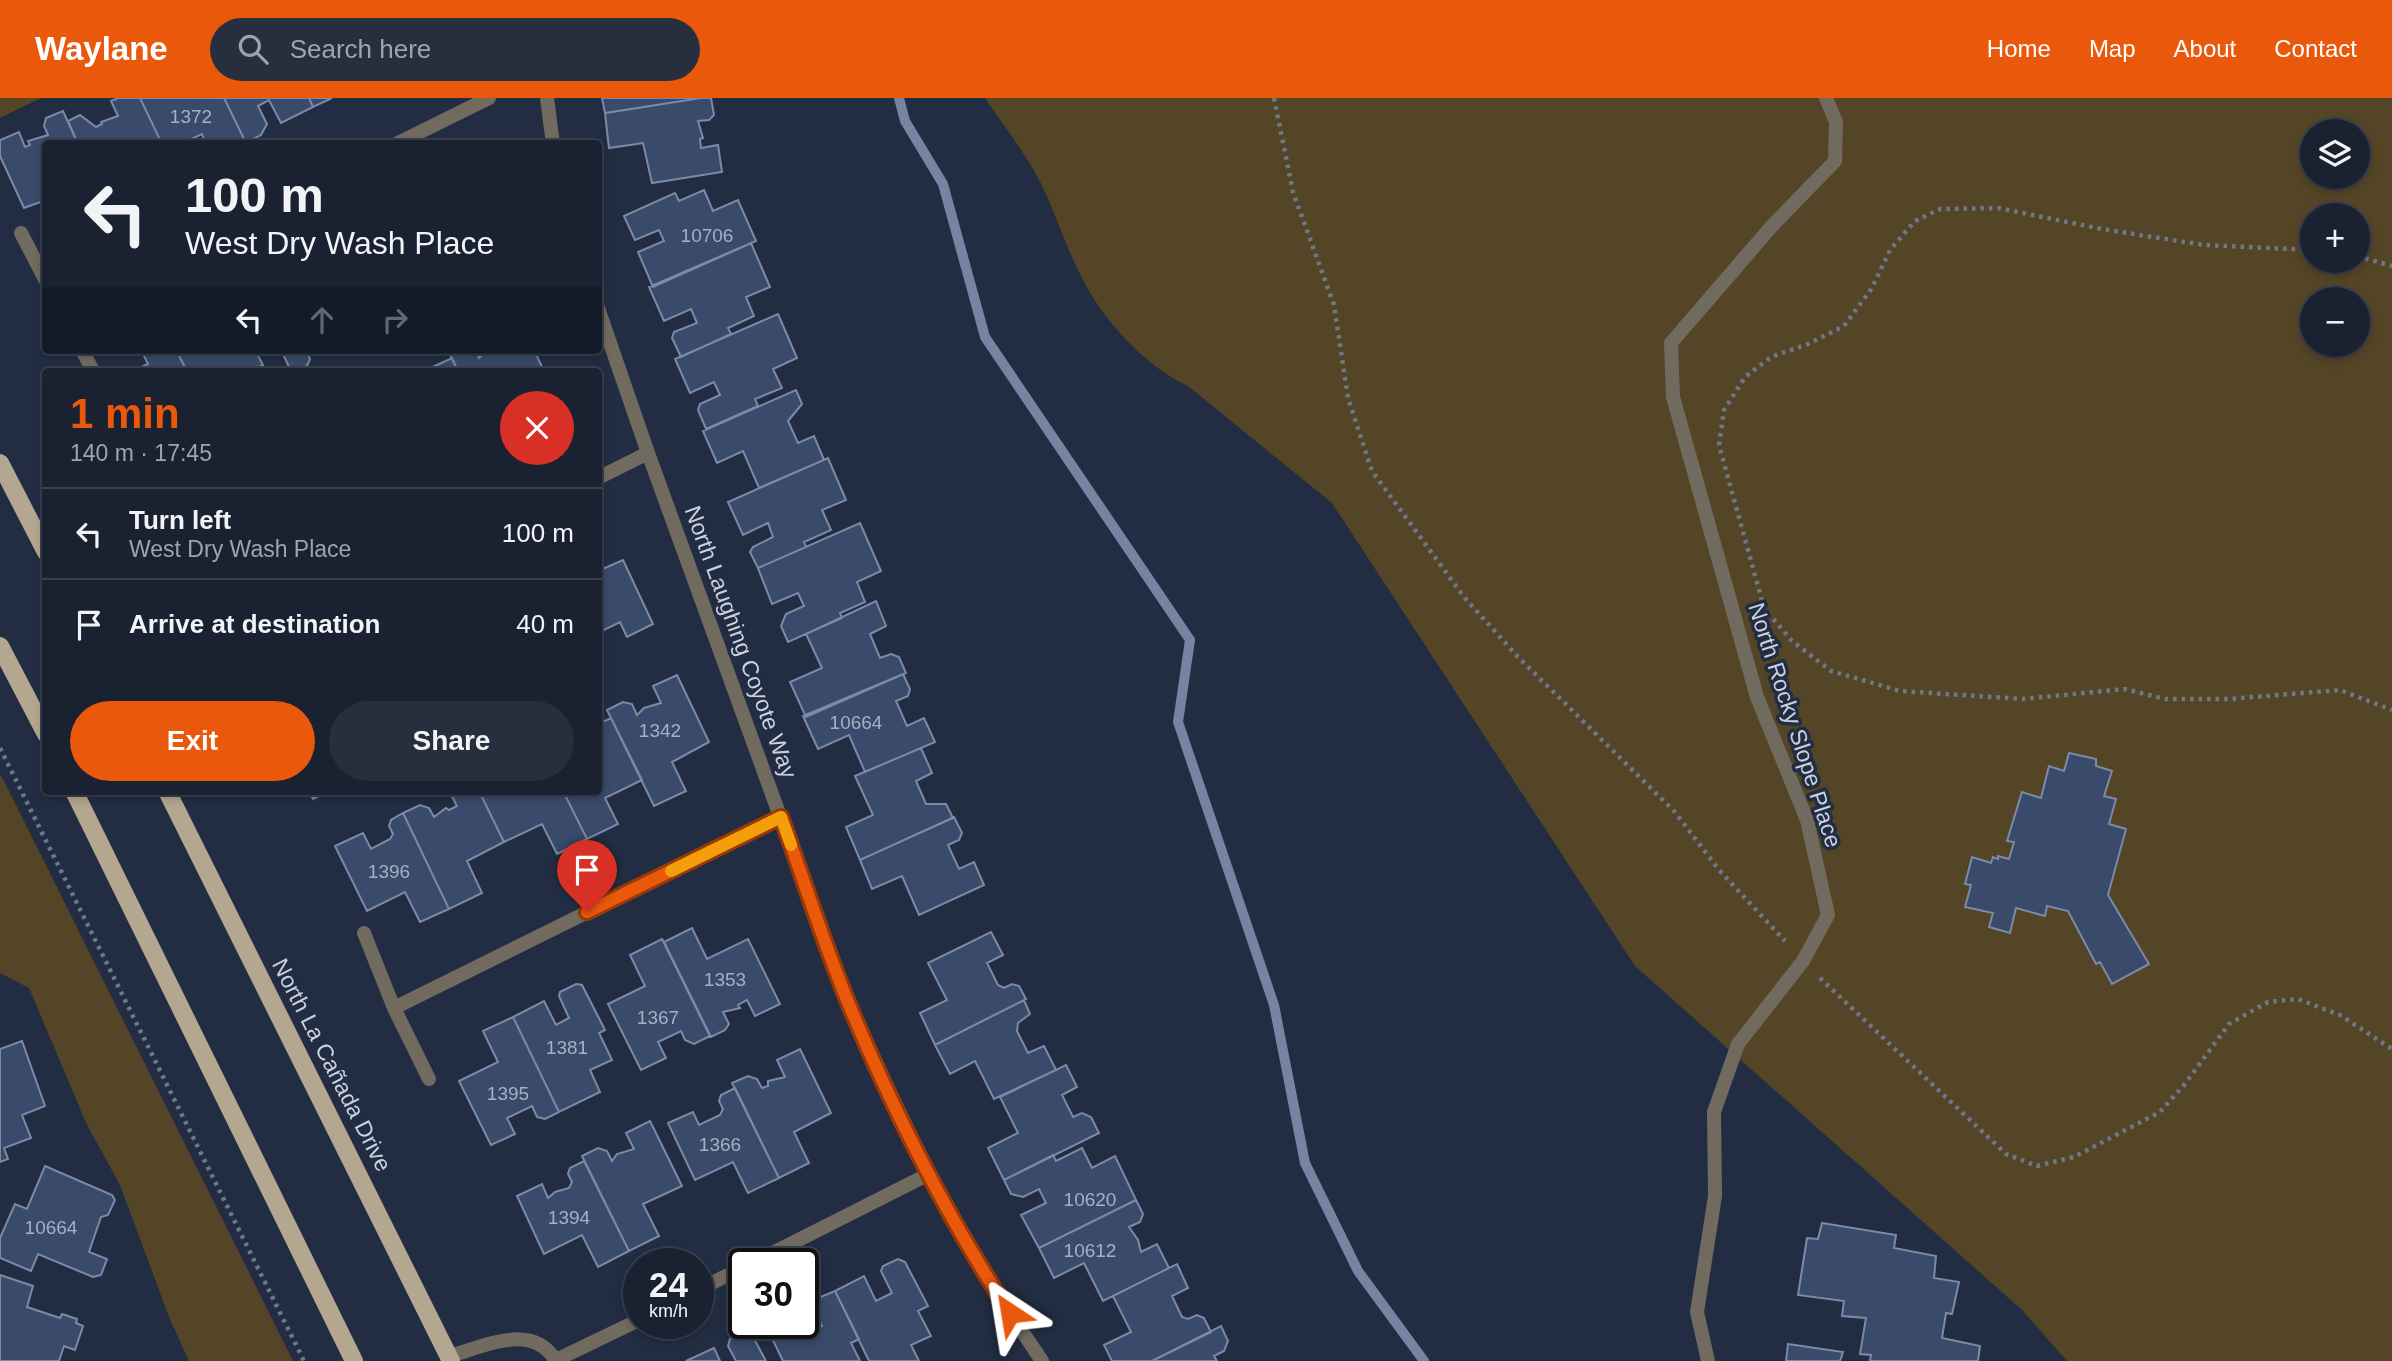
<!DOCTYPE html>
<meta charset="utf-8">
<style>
body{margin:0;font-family:Helvetica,sans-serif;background:#272f3e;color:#f1f3f6;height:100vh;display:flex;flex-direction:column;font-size:26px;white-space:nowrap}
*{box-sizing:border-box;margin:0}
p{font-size:23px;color:#9fa4ac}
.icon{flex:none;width:38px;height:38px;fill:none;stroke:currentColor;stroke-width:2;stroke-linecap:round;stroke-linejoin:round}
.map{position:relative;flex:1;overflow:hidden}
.sheet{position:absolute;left:42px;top:270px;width:560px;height:427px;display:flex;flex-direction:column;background:#1a2232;border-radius:7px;box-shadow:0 4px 10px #0003,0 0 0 2px #383f4d}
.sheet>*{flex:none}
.hud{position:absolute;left:42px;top:42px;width:560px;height:214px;border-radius:7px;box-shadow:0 4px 10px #0003,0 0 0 2px #383f4d;background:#1a2232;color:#f1f3f6;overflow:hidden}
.buttons{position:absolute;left:2300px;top:21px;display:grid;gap:14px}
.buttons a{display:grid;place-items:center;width:70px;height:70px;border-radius:50%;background:#1a2232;box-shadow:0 4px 10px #0003,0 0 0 2px #383f4d;font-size:35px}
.speed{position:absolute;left:623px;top:1150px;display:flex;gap:14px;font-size:35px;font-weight:700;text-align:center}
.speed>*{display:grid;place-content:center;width:91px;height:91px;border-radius:50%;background:#1a2232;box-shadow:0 4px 10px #0003,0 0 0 2px #383f4d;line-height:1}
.speed small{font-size:18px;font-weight:400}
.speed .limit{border:4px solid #111;border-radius:10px;background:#fff;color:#111}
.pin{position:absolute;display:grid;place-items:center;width:60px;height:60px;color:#fff;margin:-72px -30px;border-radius:50% 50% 50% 0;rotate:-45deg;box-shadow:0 0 7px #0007}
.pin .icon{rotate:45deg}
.me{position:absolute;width:77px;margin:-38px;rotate:327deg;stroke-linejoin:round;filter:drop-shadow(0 0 5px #0008)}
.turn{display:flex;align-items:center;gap:24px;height:147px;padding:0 28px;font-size:32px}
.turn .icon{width:91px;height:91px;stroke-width:2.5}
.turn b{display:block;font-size:49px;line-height:60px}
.lanes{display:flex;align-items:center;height:66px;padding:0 28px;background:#0003;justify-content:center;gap:35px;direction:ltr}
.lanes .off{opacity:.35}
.round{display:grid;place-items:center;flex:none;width:74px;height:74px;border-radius:37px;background:#272f3e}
.head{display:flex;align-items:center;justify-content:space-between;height:119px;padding:0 28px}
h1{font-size:42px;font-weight:800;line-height:52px;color:#ea580c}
.action{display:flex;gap:14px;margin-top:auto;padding:14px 28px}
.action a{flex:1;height:80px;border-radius:42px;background:#ea580c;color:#fff;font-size:28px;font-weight:800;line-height:80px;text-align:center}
.action a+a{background:#272f3e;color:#f1f3f6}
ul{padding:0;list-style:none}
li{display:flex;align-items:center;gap:21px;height:91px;padding:0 28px;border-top:2px solid #383f4d}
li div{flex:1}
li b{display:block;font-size:26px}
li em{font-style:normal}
header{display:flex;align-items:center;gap:42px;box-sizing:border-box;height:98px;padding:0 35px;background:#ea580c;color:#fff}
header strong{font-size:33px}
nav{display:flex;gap:38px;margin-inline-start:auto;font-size:24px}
.search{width:490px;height:63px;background:#272f3e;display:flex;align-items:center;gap:18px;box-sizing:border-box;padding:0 24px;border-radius:38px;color:#9fa4ac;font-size:26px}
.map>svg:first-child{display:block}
</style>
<header>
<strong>Waylane</strong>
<div class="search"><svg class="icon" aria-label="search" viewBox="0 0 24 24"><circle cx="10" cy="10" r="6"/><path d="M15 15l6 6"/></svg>Search here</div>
<nav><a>Home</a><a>Map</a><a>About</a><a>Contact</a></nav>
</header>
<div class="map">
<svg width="2392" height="1263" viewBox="0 0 2392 1263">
<rect width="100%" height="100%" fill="#222d43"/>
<!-- green -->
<path fill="#544527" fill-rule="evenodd" d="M0,0H41L0,20Z
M985,0H2392V1263H2067L2022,1212L1635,868L1332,405L1188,288C1143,267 1100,219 1079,174C1063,142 1053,107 1036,76C1021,50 1002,25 985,0ZM2312,33H2357V79H2312ZM2312,117H2357V163H2312ZM2312,201H2357V247H2312Z
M0,676L7,689L293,1263H189L169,1219L120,1087L87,1027L29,890L0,875Z"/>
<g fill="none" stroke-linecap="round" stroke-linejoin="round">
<!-- stream -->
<path stroke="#7584a1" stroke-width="10" d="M899,0L905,23L943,86L985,239L1190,542L1178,624L1274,907L1305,1065L1358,1173L1424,1263"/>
</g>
<!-- building -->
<path fill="#394a6b" stroke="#7c8aa5" stroke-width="2" d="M118,0H140L162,46H78L68,23L80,17L96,29L102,26L101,24L118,18L111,3Z
M140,0H224L246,45L206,46L202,36L187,43L186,41L176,46H162Z
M224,0H309L313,9L281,25L269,2L258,8L267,26L261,37L246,45Z
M309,0H332L313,9Z
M602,0H701L605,15Z
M701,0H711L714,17L709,22L698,23L703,40L700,41L701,50L718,47L722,74L652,85L643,45L609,50L605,15Z
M63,13L78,46H46V102L24,110L0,58V42L19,34L25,49L30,47L28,43L48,37L44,28L46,20Z
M704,92L713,113L738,102L756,143L653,189L638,154L664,143L659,132L635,142L624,118L675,95L679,103Z
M751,145L770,189L746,199L754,218L728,230L731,236L681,259L672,240L674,234L697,225L691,211L664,223L649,189Z
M778,216L797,260L773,271L782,290L755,301L758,308L706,331L698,312L700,306L720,297L714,284L690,295L675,261Z
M141,252H176L187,273H133L148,266Z
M176,252H255L263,267L250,273H187Z
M281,252H306L310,261L307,268L291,273Z
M455,252H475L479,260L487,252H534L544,273H458L449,255Z
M452,260L458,273H426V272Z
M796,292L802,306L788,323L798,345L814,338L824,362L759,390L743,353L717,365L703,333Z
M828,360L846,402L822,412L831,432L804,444L806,449L758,470L750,454L753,449L773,439L768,425L743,437L728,404Z
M860,425L881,473L857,484L865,504L840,515L842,520L788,544L781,528L786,516L804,508L798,495L772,506L758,470Z
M623,462L653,526L627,539L620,524L598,535V473Z
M876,503L886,528L870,536L880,560L891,556L899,559L906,575L806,619L790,584L822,570L806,536Z
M903,576L910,591L908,598L896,603L907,628L924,620L935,644L865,674L849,637L818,651L803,618Z
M677,577L709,644L672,664L686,693L654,708L607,612L623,604L632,606L637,617L644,610L661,605L653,588Z
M611,620L642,682L605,700L618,726L587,741L563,693H598V626Z
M921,650L932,675L916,683L926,706H946L953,720L860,762L846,729L873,717L855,678Z
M2069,655L2096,661V668L2112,673L2104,698L2116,701L2109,726L2126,731L2108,797L2149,866L2112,886L2100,864L2096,866L2068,813L2047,808L2045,818L2016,810L2010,835L1989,829L1993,815L1965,809L1971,787L1965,786L1972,759L1991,765L1993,759L1998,761V758L2009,761L2014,744L2007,743L2022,694L2041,700L2049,668L2064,673Z
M309,693H329L313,701Z
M449,693H479L504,744L467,763L482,795L449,811L403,715L420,707L429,710L434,719L446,710L449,712L457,708Z
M479,693H563L587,741L557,756L542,726L504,744Z
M403,715L449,811L420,824L405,794L367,813L335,748L363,735L371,751L390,741L393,736L389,728L391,722Z
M954,719L962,735L959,742L948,747L959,771L974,764L984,787L919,817L902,778L872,791L860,762Z
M692,830L707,861L748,841L780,906L755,918L747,902L738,907L740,910L723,914L729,926L725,932L711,939L664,844Z
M991,834L1003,857L987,865L998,887L1004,890L1012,886L1019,888L1026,901L935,947L920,915L947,902L928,865Z
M662,841L710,938L694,946L685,942L681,933L658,944L666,960L641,972L608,906L645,888L630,857Z
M576,886L582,887L605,932L599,935L612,962L590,972L600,994L559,1014L513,919L544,903L556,927L569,920L559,898L560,894Z
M1024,902L1030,916L1018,925L1017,933L1028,955L1044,948L1056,972L994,1001L975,963L950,976L935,947Z
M513,919L559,1014L545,1021L537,1019L532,1008L507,1020L515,1036L491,1047L459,983L498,964L483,933Z
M22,943L45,1008L22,1017L31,1040L4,1050L8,1061L0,1064V951Z
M800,951L831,1015L794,1034L809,1065L779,1080L732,985L748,978L757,981L762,990L768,988V983L785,979L777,962Z
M1066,967L1077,989L1062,997L1073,1019L1082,1015L1091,1019L1099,1035L1004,1082L988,1050L1018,1035L1000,999Z
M735,990L779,1080L748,1095L733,1064L695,1082L668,1025L693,1014L699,1027L720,1017L723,1011L719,1003L721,997Z
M650,1023L682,1088L643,1106L659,1138L629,1153L582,1058L598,1050L607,1053L612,1063L617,1056L634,1051L626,1035Z
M1082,1050L1092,1070L1115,1058L1136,1102L1039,1150L1021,1117L1046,1105L1039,1091L1023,1099L1011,1096L1004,1082L1053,1057L1056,1063Z
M584,1063L629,1153L598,1169L582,1137L544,1156L517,1098L542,1086L548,1100L555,1094L569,1090L572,1084L568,1076L570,1070Z
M45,1068L112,1097L115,1102L108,1117L101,1119L89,1154L107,1161L101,1177L93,1179L38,1156L31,1173L0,1160V1140L15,1106L27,1111Z
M1136,1102L1143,1116L1140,1124L1129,1129L1138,1142L1141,1154L1157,1146L1169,1170L1103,1203L1084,1165L1054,1180L1039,1150Z
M1822,1125L1896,1137L1894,1150L1936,1158L1934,1180L1959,1184L1952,1216L1946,1215L1942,1240L1980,1248L1978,1263H1870L1871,1257L1860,1256L1866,1220L1842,1218L1844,1203L1798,1197L1807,1140L1818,1141Z
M898,1161L905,1164L928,1208L918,1213L931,1238L911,1247L919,1263H869L835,1193L864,1178L876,1203L892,1195L881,1173L883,1168Z
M1177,1166L1188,1190L1172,1198L1182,1219L1188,1221L1197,1217L1204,1220L1211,1234L1152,1263H1112L1104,1247L1131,1234L1113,1198Z
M0,1177L33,1188L27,1209L60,1220L62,1216L77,1221L76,1225L83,1228L75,1252L64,1248L59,1263H0Z
M835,1193L859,1241L851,1245L860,1263H783L765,1226L803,1224L808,1235L822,1228L813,1210L818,1200Z
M1221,1228L1228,1243L1224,1253L1214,1258L1217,1263H1152Z
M747,1234L752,1237L766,1263H736L728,1248L730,1241Z
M1788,1246L1843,1254L1840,1263H1786Z
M714,1250L720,1263H686Z"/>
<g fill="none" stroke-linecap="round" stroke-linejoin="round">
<!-- path -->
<path stroke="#6e788a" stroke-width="4.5" stroke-dasharray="3.5 5" stroke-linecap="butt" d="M1274,0L1293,94L1334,207L1348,300L1372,373L1464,499L1518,559L1675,714L1719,772L1785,843
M2312,152L2204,147L2102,131L1998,110L1940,111L1915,123L1890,152L1872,190L1844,228L1808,246L1771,259L1745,279L1724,312L1719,347L1764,510L1792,543L1831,573L1900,593L2023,601L2125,591L2165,601H2229L2340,592L2392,612
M2357,158L2392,168
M0,650L304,1263
M1820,880L2006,1056L2037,1068L2074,1059L2160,1014L2184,987L2229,926L2268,904L2298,901L2340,917L2392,951"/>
<!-- street -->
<path stroke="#716b5f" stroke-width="14" d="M547,0L553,46
M396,46L489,0
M21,135L46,183
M598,210L648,355L849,908L929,1076L989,1184L1042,1263
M82,252L93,273
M598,380L648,355
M364,835L394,910L429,981
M394,910L781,718
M751,1166L929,1076
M698,1192L744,1169
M449,1258C484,1249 532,1223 556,1263
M556,1262L639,1222
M1708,1263L1697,1214L1715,1098L1714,1014L1738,946L1803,863L1828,817L1807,722L1757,599L1673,299L1671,245L1771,129L1835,63L1836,24L1826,0"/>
<!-- primary -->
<path stroke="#b4a78f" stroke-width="18" d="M0,365L46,454
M0,548L46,636
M74,693L354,1263
M167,693L451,1263"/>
</g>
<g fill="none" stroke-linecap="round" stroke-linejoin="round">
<!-- route casing -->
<g stroke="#983908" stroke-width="18">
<path id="route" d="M587,814L781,719C804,782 824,847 850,909C894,1014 947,1119 1010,1215"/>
</g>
<!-- route -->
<use href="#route" stroke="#ea580c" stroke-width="12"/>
<!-- slow -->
<path stroke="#f59e0b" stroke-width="12" d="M671,773L781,719L791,747"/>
</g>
<g text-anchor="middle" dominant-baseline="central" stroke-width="7" stroke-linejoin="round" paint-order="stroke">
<!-- number labels -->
<g font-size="19" fill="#a6b0c3">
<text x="191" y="18">1372</text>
<text x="707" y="137">10706</text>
<text x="856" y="624">10664</text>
<text x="660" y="632">1342</text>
<text x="389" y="773">1396</text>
<text x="725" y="881">1353</text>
<text x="658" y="919">1367</text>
<text x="567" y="949">1381</text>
<text x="508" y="995">1395</text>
<text x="720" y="1046">1366</text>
<text x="1090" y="1101">10620</text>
<text x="569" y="1119">1394</text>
<text x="51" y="1129">10664</text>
<text x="1090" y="1152">10612</text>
</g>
<!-- street labels -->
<g font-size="23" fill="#cad2e0" stroke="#222d43">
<text transform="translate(741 544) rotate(70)">North Laughing Coyote Way</text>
<text transform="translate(1795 627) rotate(72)">North Rocky Slope Place</text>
<text transform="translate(332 967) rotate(63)">North La Cañada Drive</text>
</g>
</g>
</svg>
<div class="buttons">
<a><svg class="icon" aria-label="layers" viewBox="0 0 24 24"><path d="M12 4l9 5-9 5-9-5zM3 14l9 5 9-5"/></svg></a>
<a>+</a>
<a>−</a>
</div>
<div class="speed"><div>24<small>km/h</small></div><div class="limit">30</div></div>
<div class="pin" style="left:587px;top:814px;background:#d93025"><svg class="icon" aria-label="arrive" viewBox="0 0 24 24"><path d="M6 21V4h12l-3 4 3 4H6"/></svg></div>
<svg class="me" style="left:1010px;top:1215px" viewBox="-20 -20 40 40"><path d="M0-17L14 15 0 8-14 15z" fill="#ea580c" stroke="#fff" stroke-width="4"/></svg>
<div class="hud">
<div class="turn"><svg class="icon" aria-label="left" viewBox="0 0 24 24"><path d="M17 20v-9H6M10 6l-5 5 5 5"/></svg><div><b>100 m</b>West Dry Wash Place</div></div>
<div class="lanes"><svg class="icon" aria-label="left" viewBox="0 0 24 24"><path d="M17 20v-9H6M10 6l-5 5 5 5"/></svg><svg class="icon off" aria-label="ahead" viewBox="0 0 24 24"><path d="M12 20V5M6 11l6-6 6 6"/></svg><svg class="icon off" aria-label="right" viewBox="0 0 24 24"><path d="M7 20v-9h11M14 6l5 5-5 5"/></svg></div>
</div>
<section class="sheet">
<div class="head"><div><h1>1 min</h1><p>140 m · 17:45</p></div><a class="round" style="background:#d93025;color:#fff"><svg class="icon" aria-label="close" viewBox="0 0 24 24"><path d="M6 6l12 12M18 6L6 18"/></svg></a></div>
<ul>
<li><svg class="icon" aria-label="left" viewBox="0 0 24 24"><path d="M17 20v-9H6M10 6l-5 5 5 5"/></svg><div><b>Turn left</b><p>West Dry Wash Place</p></div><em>100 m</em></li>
<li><svg class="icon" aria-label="arrive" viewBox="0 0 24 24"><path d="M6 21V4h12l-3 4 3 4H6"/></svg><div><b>Arrive at destination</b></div><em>40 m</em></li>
</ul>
<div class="action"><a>Exit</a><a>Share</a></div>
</section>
</div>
